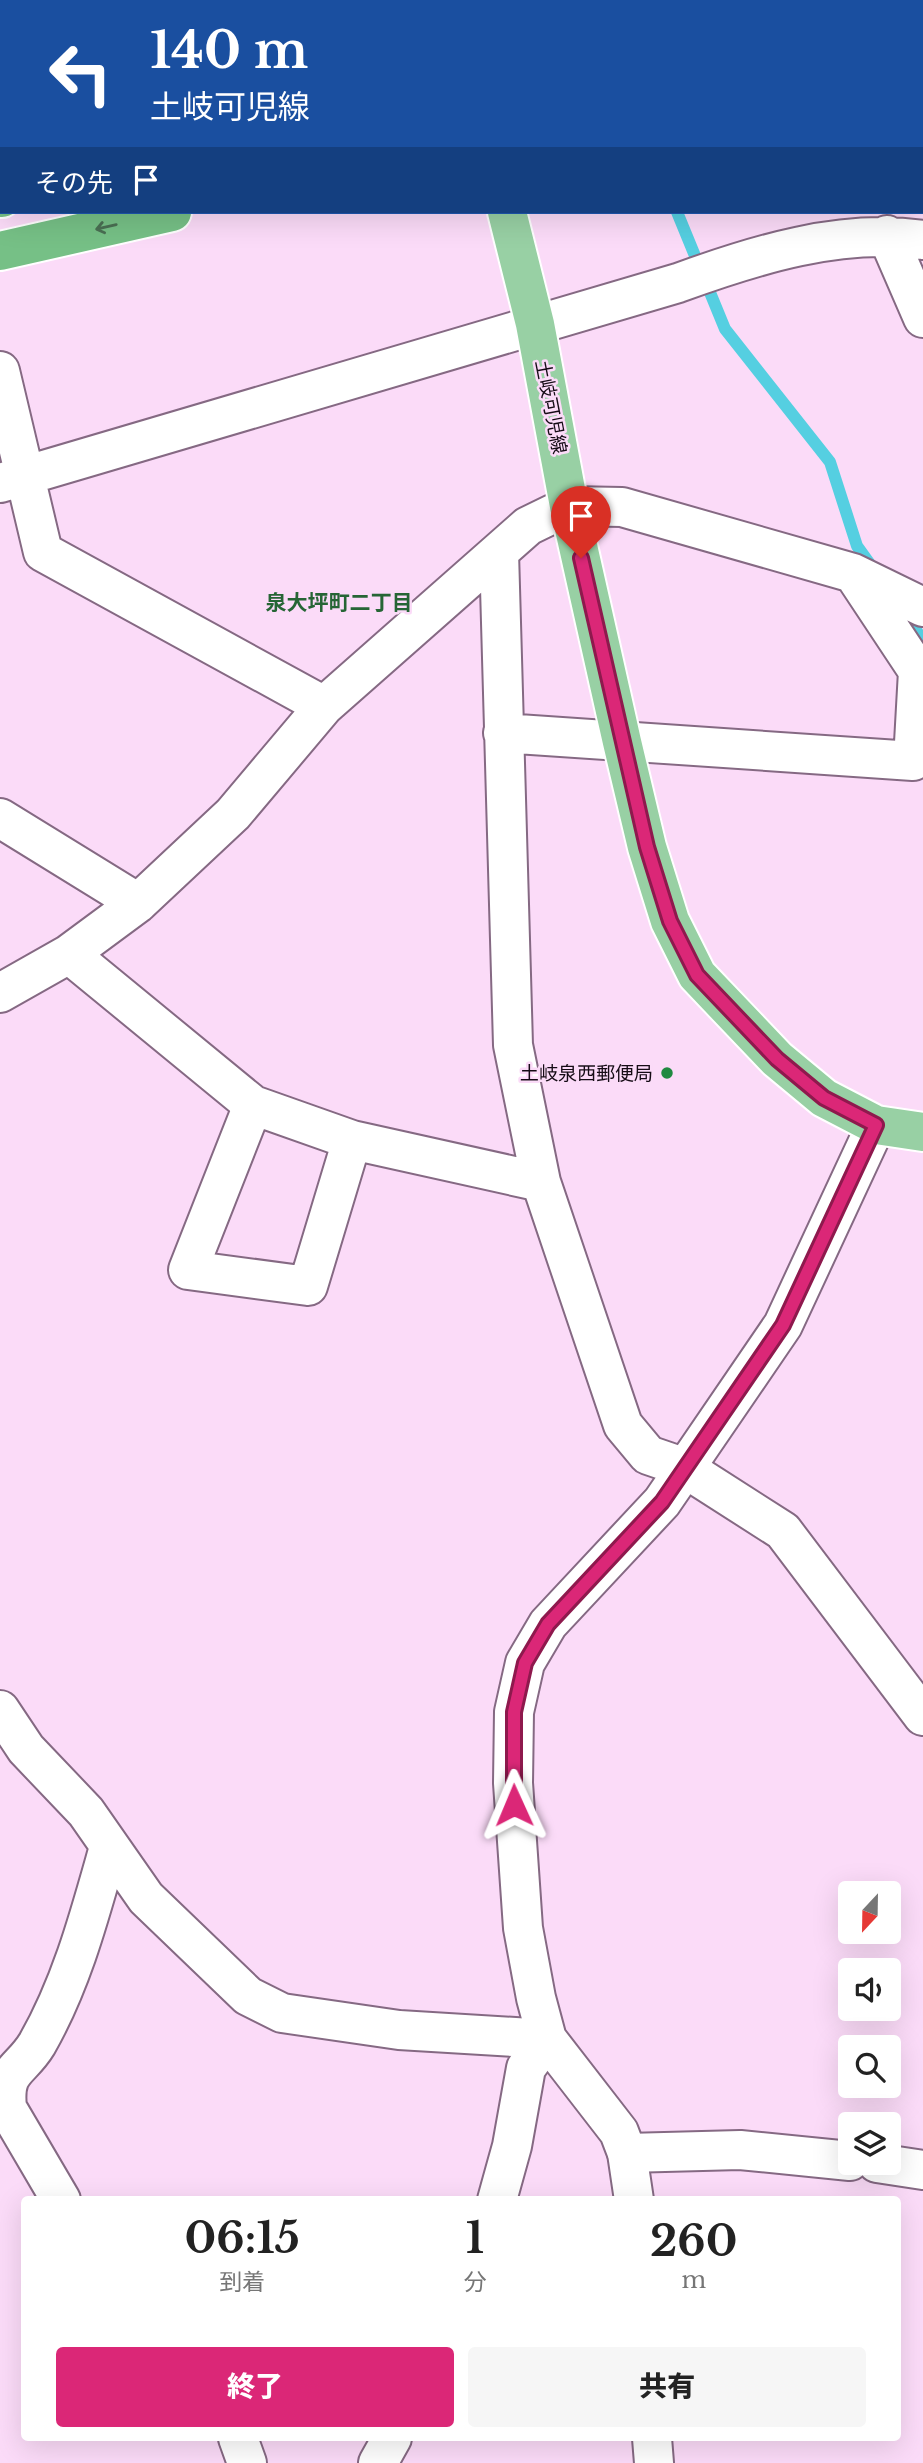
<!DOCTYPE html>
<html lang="ja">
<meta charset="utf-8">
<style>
body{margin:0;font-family:"Libre Baskerville","Noto Sans JP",serif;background:#f6f6f6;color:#222;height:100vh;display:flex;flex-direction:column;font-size:26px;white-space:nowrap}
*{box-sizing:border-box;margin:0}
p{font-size:23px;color:#767676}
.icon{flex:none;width:38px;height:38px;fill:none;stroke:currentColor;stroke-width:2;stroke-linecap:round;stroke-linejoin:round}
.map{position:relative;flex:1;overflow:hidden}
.sheet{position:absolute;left:21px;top:2196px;width:880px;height:245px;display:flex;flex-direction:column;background:#fff;border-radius:7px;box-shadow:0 7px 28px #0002}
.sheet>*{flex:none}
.top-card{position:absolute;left:0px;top:0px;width:924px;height:214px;box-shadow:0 7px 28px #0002;background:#1a4fa0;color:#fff;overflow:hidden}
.needle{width:46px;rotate:202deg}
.tools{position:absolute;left:838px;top:1881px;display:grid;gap:14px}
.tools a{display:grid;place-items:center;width:63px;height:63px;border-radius:7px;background:#fff;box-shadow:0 7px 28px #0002;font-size:35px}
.pin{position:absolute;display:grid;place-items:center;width:60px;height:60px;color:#fff;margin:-72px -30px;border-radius:50% 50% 50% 0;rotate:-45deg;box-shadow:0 0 7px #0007}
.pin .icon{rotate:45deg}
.me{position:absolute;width:77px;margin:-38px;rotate:359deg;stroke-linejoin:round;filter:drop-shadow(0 0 5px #0008)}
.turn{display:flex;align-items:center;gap:24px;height:147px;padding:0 35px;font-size:32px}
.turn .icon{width:91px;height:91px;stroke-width:2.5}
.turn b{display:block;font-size:49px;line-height:60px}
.then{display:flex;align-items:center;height:66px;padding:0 35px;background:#0003;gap:14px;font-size:26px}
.eta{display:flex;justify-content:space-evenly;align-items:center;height:119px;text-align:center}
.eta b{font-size:42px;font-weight:800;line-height:49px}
.primary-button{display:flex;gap:14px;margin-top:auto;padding:14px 35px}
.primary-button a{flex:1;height:80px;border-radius:7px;background:#db2777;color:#fff;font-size:28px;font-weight:800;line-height:80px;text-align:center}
.primary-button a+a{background:#f6f6f6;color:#222}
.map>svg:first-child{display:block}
</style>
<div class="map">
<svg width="923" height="2463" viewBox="0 0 923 2463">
<rect width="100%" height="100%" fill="#fbdbf8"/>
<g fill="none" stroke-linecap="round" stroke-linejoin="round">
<!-- stream -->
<path stroke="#55cfe1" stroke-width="12" d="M635,0V2
M677,212L725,329L830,462L857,546L875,571
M901,609L923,640"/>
<!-- minor casing -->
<g stroke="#856983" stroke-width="42">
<path id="minor" d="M115,0V2
M887,235L923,318
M0,371L43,552L324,706
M0,483L678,283C755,255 841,228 923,240
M499,552L513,1045L541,1182L623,1425L648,1455L683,1467L783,1531L923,1716
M503,733L913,761L918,671L853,573
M0,818L138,903
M69,954L253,1105L352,1140L541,1182
M0,993L69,954L138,903L233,814L324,706L528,526L569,506L622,507L853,573L923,607
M253,1105L188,1270L308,1286L352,1140
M0,1710L26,1749L86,1812L146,1898L248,1996L282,2013L399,2030L547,2039
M7,2108C3,2068 20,2072 37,2044C72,1983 90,1914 109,1847
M0,2114L7,2108L61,2200
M627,2153L740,2150L850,2161
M877,2163L923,2170
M497,2200L512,2146L526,2068L547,2039
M238,2438L247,2463
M378,2463L392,2438"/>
</g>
<!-- tertiary casing -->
<g stroke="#856983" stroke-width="42">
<path id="tertiary" d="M453,0V2
M634,2200L627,2153L619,2132L547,2039L536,1998L523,1928L513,1783L514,1712L525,1663L548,1624L662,1502L783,1325L876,1125
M652,2438L654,2463"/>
</g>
<!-- primary casing -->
<g stroke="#fff" stroke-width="42">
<path id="primary" d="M507,212L535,324L569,506L622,742L647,847L670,921L697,975L777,1059L824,1098L876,1125L923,1132"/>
</g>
<!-- trunk casing -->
<g stroke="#fff" stroke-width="42">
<path id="trunk" d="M852,2L862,0
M922,51H923
M0,198H2
M0,251L172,212"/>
</g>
<!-- minor -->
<use href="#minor" stroke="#fff" stroke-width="38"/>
<!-- tertiary -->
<use href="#tertiary" stroke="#fff" stroke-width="38"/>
<!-- primary -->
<use href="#primary" stroke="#98d0a4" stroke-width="38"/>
<!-- trunk -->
<use href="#trunk" stroke="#76c086" stroke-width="38"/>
</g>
<!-- one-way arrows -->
<defs><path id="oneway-shaft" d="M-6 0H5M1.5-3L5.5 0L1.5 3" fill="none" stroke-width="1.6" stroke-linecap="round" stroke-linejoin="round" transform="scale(1.75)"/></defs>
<use stroke="#4a6f53" href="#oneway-shaft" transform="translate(106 227) rotate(167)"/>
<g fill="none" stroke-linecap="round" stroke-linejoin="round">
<!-- route casing -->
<g stroke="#8e194d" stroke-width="18">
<path id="route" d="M514,1805V1712L525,1663L548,1624L662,1502L783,1325L876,1125L824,1098L777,1059L697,975L670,921L647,847L581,558"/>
</g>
<!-- route -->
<use href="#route" stroke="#db2777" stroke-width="12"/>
</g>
<!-- markers -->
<circle fill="#1f8940" stroke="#fbdbf8" stroke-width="2.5" cx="667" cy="1073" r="7"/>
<g text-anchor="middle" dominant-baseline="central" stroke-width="5" stroke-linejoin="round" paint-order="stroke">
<!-- street labels -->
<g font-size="19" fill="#150b15" stroke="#fbdbf8">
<text transform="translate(551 407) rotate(79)">土岐可児線</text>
</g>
<!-- poi labels -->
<g font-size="19" fill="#150b15" stroke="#fbdbf8" text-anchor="end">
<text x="653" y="1073">土岐泉西郵便局</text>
</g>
<!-- neighbourhood labels -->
<g font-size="21" font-weight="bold" fill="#266535" stroke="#fbdbf8">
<text x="339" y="603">泉大坪町二丁目</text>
</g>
</g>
</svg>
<div class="tools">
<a><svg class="needle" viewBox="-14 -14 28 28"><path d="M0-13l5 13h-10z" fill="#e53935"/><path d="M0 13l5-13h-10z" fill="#767676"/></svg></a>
<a><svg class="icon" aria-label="sound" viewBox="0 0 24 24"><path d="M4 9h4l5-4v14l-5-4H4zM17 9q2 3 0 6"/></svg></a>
<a><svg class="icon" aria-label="search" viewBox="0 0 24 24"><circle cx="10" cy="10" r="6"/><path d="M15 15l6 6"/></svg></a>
<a><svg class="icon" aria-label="layers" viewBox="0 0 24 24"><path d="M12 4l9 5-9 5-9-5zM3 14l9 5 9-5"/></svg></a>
</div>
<div class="pin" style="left:581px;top:558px;background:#d93025"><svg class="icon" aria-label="arrive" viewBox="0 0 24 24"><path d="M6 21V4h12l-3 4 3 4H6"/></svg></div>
<svg class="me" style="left:514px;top:1805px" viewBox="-20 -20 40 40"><path d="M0-17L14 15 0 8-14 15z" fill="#db2777" stroke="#fff" stroke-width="4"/></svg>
<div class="top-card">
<div class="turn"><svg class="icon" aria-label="left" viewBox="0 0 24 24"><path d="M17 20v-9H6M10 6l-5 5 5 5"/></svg><div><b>140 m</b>土岐可児線</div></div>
<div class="then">その先<svg class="icon" aria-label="arrive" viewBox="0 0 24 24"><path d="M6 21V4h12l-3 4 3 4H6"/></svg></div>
</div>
<section class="sheet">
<div class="eta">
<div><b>06:15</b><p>到着</p></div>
<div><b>1</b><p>分</p></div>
<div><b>260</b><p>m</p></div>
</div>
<div class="primary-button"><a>終了</a><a>共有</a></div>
</section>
</div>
